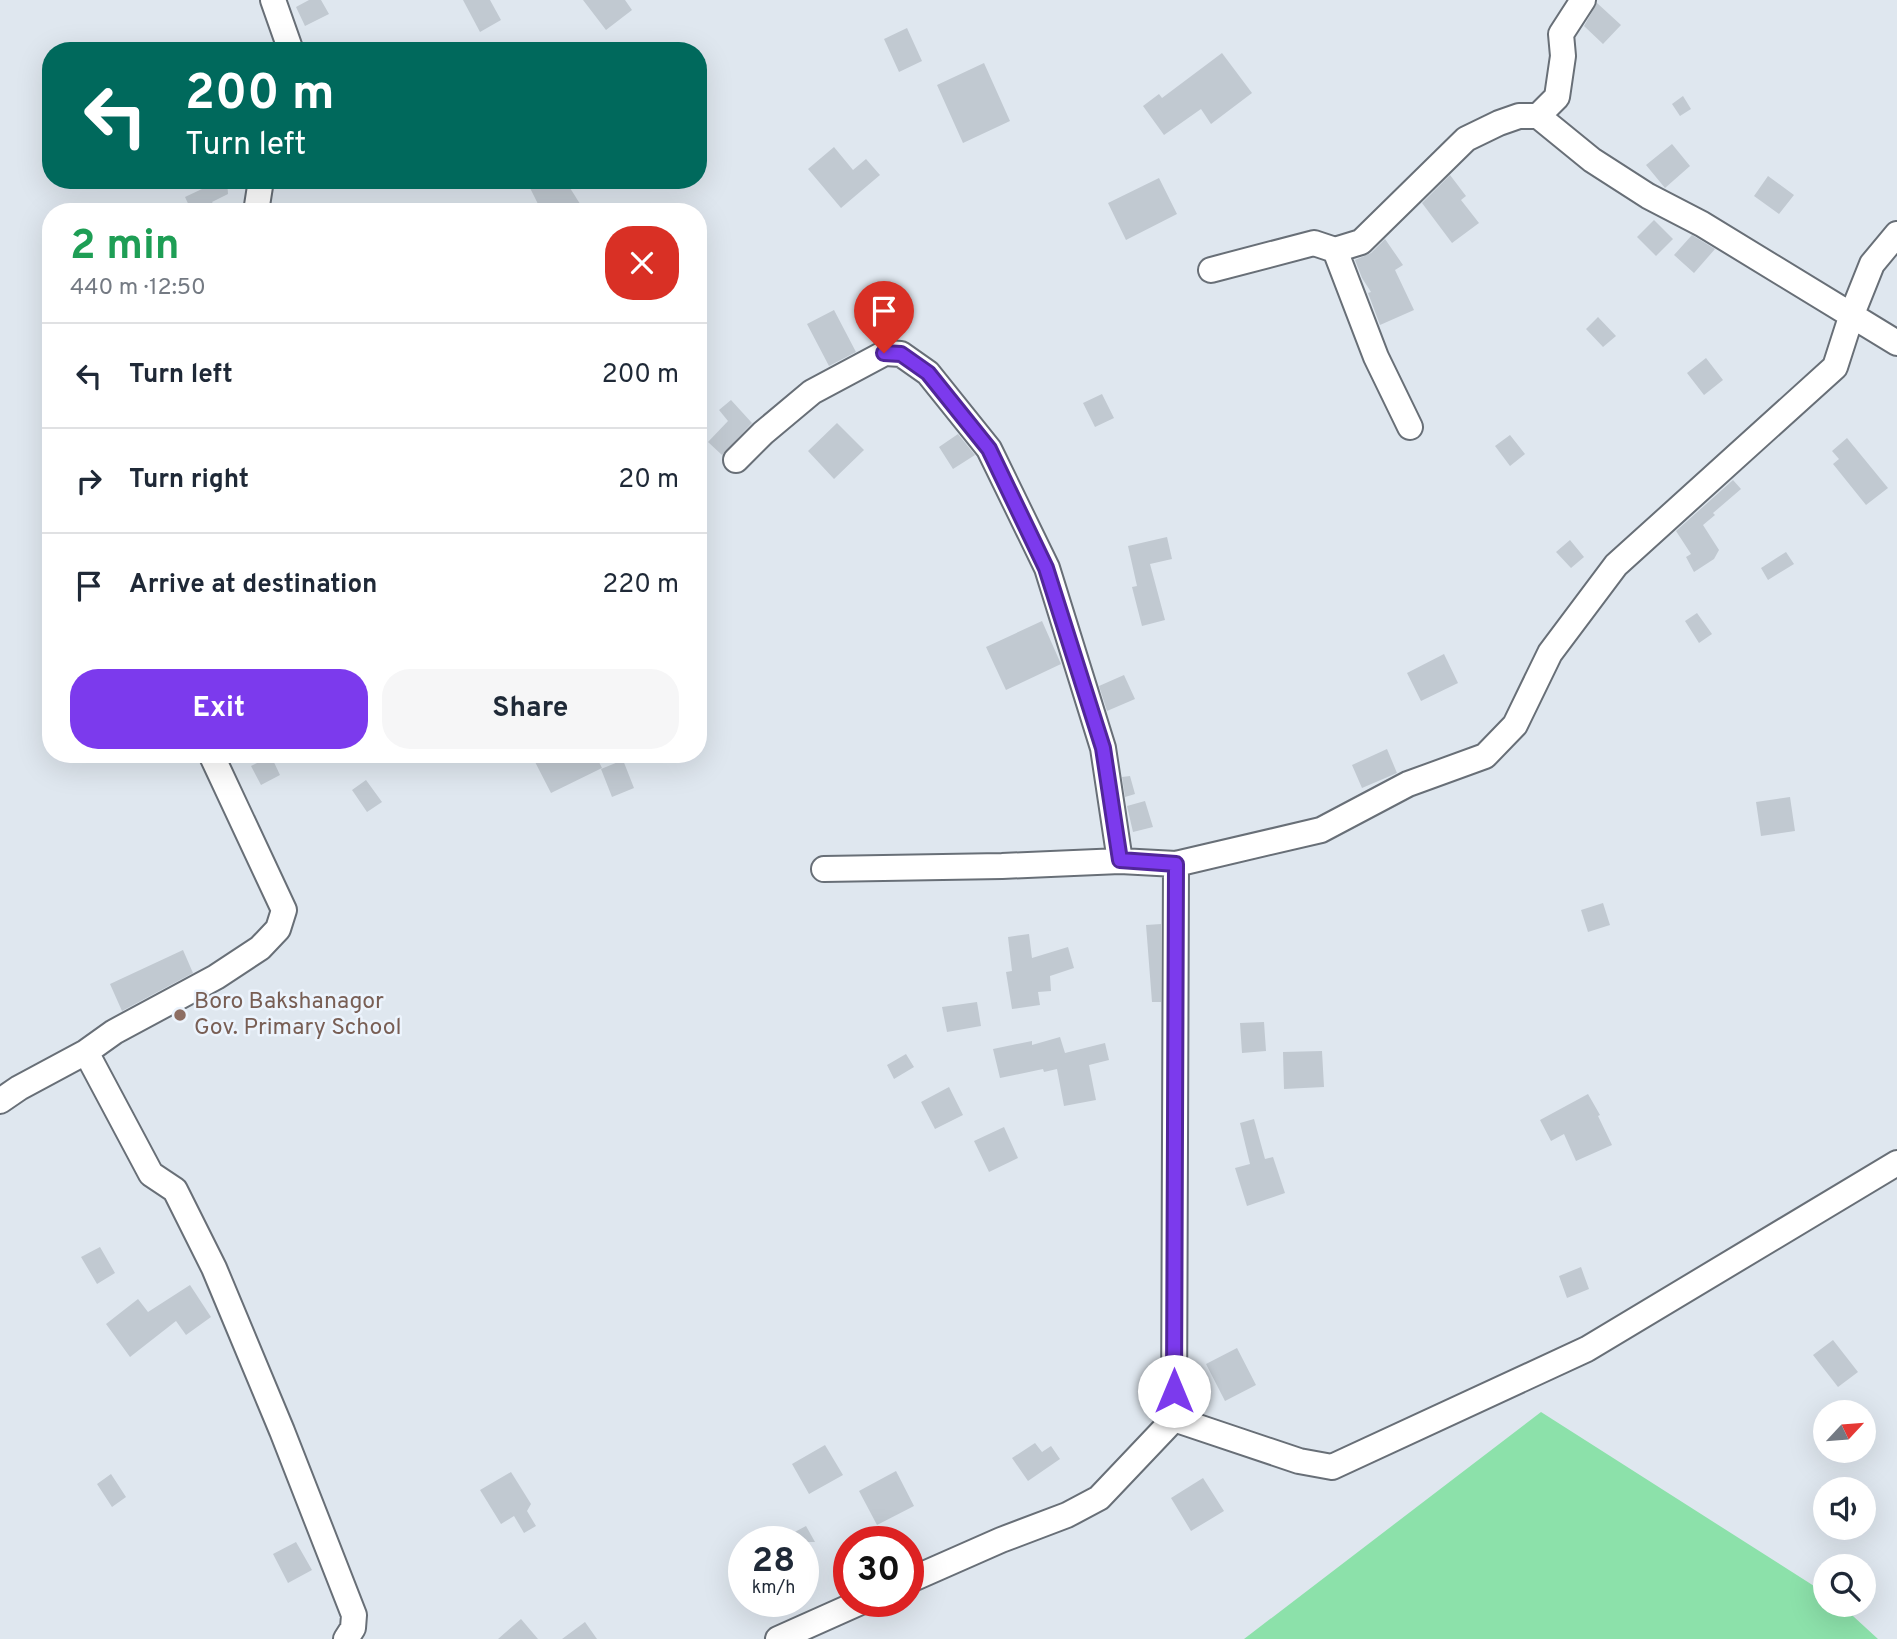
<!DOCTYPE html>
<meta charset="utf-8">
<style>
body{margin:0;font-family:Overpass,sans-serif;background:#f6f6f7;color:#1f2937;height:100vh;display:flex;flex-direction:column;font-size:26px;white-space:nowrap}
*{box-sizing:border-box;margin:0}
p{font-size:23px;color:#747a83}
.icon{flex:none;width:38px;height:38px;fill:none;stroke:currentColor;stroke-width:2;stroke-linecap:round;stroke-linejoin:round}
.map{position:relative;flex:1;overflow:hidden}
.panel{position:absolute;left:42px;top:203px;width:665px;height:560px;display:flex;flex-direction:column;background:#fff;border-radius:28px;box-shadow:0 7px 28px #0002}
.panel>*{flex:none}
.banner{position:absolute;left:42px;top:42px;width:665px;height:147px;border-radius:28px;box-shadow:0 7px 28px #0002;background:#00695c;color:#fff;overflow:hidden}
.needle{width:46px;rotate:64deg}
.tools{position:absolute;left:1813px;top:1400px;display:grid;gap:14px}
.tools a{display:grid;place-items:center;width:63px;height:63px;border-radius:50%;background:#fff;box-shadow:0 7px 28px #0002;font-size:35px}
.speed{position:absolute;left:728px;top:1526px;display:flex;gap:14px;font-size:35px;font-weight:700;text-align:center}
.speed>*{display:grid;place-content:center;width:91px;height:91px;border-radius:50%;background:#fff;box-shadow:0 7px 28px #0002;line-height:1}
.speed small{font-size:18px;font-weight:400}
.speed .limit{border:10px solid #d22;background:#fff;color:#111}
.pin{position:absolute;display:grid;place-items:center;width:60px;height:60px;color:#fff;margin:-72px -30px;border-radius:50% 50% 50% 0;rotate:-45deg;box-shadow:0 0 7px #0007}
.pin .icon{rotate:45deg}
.me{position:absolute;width:77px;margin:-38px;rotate:0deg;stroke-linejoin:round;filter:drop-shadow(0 0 5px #0008)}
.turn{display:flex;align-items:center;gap:24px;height:147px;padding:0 28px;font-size:32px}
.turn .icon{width:91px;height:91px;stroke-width:2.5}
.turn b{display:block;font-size:49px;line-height:60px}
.round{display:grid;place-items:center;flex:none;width:74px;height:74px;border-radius:28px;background:#f6f6f7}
.headline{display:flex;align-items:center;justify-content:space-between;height:119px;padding:0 28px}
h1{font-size:42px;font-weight:700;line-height:52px;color:#1e9e55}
.action{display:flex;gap:14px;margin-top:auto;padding:14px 28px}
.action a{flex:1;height:80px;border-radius:28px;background:#7c3aed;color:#fff;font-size:28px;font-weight:700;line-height:80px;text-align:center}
.action a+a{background:#f6f6f7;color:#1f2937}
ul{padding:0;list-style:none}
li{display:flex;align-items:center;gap:21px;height:105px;padding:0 28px;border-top:2px solid #e0e1e3}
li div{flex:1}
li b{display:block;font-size:26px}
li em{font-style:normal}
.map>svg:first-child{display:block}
</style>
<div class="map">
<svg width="1897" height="1639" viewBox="0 0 1897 1639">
<rect width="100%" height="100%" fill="#dfe7ef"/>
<!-- green -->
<path fill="#8ce1aa" d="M1541,1412L1825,1593V1605H1841L1878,1639H1244Z"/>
<!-- building -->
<path fill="#c1c9d1" d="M309,0H321L329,14L305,26L296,7Z
M463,0H490L501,20L480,32Z
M583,0H625L632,10L606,30Z
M1597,3L1621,25L1603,44L1584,26Z
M907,28L922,61L899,72L884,39Z
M1222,53L1252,93L1211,124L1201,109L1164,135L1143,106L1159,94L1162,98Z
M984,63L1010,121L963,143L937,85Z
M1683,96L1691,109L1680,116L1672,104Z
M1672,144L1690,166L1665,188L1646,165Z
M834,147L853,170L866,159L880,175L841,208L808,169Z
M1450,175L1466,196L1461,200L1479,223L1452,243L1422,203Z
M1768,176L1794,195L1779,214L1754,196Z
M1159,178L1177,214L1126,240L1108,203Z
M221,180H227L228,194L212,202L214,205L199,212H192L185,197Z
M536,180H565L582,207L573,212H542L528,184Z
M1654,220L1673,239L1656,256L1637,237Z
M1692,235L1715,249L1694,273L1674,255Z
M1385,239L1403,265L1395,270L1414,310L1380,325L1368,293L1371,292L1362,278L1355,260L1371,253Z
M834,310L856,352L829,366L807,324Z
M1598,317L1616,336L1603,347L1586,329Z
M1706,358L1723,380L1704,395L1687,373Z
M1102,394L1114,418L1095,427L1083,403Z
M731,400L752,423L722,455L708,442L728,421L719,410Z
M837,423L864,450L834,479L808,451Z
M958,434L975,455L953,469L939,447Z
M1510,435L1525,454L1510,466L1495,446Z
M1847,438L1888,488L1866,505L1833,464L1839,459L1832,451Z
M1733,480L1741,489L1713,513L1715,515L1703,525L1719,550L1714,559L1694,572L1686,557L1691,554L1676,531Z
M1167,537L1172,559L1150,564L1165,620L1142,626L1132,587L1137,586L1128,546Z
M1570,540L1584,557L1571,568L1556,552Z
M1786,552L1794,564L1768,580L1761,568Z
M1697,613L1712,634L1699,643L1685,621Z
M1042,621L1061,664L1006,690L986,647Z
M1444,654L1458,683L1421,701L1407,673Z
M1124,675L1135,699L1107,711L1099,686Z
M1387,749L1397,773L1362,788L1352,765Z
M541,754H595L602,768L551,793L533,758Z
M271,756L280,775L261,785L251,766Z
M623,760L634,788L612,797L601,769Z
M1130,776L1135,794L1125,797L1122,777Z
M366,780L382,802L367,812L352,790Z
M1790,797L1795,831L1761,836L1756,802Z
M1145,801L1153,827L1133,832L1127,806Z
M1603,903L1610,925L1588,932L1581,910Z
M1161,924V1002H1152L1146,925Z
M1029,934L1032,958L1068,947L1074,968L1050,976L1051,991L1038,992L1040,1005L1012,1009L1006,972L1012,971L1008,937Z
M183,950L193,973L122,1011L110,984Z
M977,1002L981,1026L947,1032L942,1007Z
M1264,1022L1266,1051L1242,1053L1240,1023Z
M1060,1037L1065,1053L1105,1043L1109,1060L1089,1065L1096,1100L1064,1106L1057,1069L1044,1072L1043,1069L1000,1078L993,1049L1032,1041V1045Z
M1322,1051L1324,1087L1284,1089L1283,1052Z
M906,1054L914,1067L894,1079L887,1065Z
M949,1087L963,1115L935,1129L921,1102Z
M1588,1094L1600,1115L1598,1116L1612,1145L1576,1161L1564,1134L1551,1141L1540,1120Z
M1254,1119L1265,1159L1273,1157L1285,1193L1247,1206L1235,1168L1250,1164L1240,1123Z
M1004,1127L1018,1158L989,1172L974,1141Z
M100,1247L115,1273L97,1284L81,1257Z
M1581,1267L1589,1289L1567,1298L1559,1276Z
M190,1285L211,1317L186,1335L176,1321L130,1357L106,1324L138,1299L148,1312Z
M1833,1340L1858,1372L1838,1387L1813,1355Z
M1237,1348L1256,1385L1225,1401L1206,1364Z
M1035,1443L1042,1452L1051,1446L1060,1459L1028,1481L1012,1458Z
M825,1445L843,1475L809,1494L792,1464Z
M896,1471L914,1506L877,1525L859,1491Z
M511,1472L531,1504L527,1511L536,1526L524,1533L514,1516L501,1524L480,1490Z
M111,1474L126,1497L112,1507L97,1484Z
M1203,1478L1224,1511L1191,1531L1171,1498Z
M806,1526L815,1542H776Z
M296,1542L312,1570L288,1583L273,1554Z
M521,1619L538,1639H498Z
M585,1622L597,1639H562Z"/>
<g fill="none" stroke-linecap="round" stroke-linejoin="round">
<!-- minor casing -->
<g stroke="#686f77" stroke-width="28">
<path id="minor" d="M273,0L291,51
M1538,116L1592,160L1648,196L1702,224L1897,343
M256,212L261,180
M1335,250L1376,357L1410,427
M1211,270L1314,243L1335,250L1361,242L1466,139L1499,123L1519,116H1538L1557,97L1563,56L1561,34L1583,0
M736,460L763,433L812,392L885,353L901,354L928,373L989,449L1047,568L1103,748L1120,861
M1176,864L1321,830L1408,784L1485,756L1515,725L1550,653L1616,565L1835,367L1852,314L1872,264L1897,234
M824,869L1002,866L1120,861L1176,864L1174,1419
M86,1052L151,1174L175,1190L214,1268L282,1431L354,1615L353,1628L346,1639
M0,1101L19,1088L86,1052L114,1032L216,977L260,948L278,929L284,910L211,754
M908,1581L1001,1540L1067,1515L1099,1498L1174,1419L1299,1461L1332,1467L1587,1349L1897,1163
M778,1639L863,1601"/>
</g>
<!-- minor -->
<use href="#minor" stroke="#fff" stroke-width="24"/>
</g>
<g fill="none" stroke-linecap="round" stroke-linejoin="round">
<!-- route casing -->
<g stroke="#51269a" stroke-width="18">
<path id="route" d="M884,353L901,354L928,373L989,449L1046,568L1103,748L1120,860L1176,864L1174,1391"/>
</g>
<!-- route -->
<use href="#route" stroke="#7c3aed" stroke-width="12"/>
</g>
<!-- markers -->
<circle fill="#8d6e63" stroke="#ecf4fd" stroke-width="2.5" cx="180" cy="1015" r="7"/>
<g text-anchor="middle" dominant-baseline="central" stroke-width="5" stroke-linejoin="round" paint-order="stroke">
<!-- education labels -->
<g font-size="23" fill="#785e54" stroke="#ecf4fd" text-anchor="start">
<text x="194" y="1002">Boro Bakshanagor<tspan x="194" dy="26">Gov. Primary School</tspan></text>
</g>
</g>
</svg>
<div class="tools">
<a><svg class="needle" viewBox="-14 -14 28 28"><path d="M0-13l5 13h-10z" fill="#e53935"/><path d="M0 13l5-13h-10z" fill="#747a83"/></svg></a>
<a><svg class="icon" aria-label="sound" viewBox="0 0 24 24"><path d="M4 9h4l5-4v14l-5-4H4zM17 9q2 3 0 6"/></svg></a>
<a><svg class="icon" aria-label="search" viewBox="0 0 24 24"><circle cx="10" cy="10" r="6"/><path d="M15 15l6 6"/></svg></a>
</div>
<div class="speed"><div>28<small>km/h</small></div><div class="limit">30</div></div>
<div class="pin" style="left:884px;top:353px;background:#d93025"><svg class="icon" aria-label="arrive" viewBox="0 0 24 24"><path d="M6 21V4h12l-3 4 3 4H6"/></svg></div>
<svg class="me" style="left:1174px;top:1391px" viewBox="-20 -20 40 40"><circle r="19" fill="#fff"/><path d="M0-13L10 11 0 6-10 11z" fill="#7c3aed"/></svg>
<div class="banner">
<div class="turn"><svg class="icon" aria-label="left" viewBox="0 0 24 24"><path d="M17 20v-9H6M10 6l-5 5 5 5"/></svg><div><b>200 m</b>Turn left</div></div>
</div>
<section class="panel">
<div class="headline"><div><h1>2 min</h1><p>440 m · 12:50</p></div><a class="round" style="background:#d93025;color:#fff"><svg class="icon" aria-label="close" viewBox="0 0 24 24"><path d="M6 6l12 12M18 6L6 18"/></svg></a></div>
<ul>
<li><svg class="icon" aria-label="left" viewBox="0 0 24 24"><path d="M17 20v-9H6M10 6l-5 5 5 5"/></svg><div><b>Turn left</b></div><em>200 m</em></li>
<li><svg class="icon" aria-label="right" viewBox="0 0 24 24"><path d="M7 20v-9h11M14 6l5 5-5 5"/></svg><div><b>Turn right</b></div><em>20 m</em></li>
<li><svg class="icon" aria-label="arrive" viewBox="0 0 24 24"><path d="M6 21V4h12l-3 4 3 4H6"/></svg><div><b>Arrive at destination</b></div><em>220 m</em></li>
</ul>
<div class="action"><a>Exit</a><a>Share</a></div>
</section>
</div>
